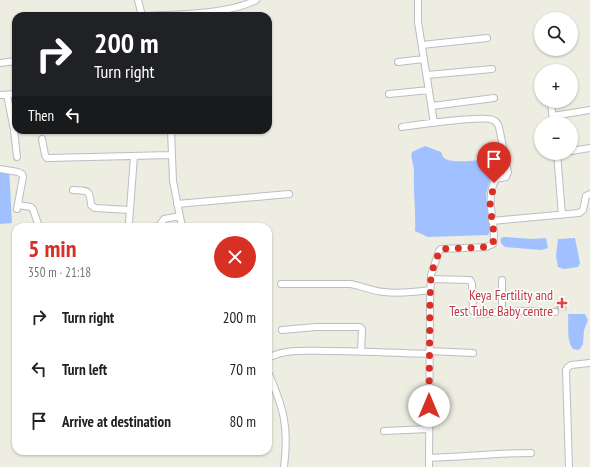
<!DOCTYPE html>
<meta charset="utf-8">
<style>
body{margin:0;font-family:"PT Sans Narrow",sans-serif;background:#f6f6f6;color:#202124;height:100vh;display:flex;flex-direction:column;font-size:15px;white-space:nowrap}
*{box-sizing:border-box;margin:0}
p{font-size:13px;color:#757577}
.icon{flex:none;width:22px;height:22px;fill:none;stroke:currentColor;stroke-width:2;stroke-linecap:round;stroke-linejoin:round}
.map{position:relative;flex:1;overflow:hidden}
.details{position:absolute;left:12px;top:223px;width:260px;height:232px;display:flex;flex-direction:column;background:#fff;border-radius:12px;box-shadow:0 1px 3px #0004}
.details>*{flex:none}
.hud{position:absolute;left:12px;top:12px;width:260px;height:122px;border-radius:12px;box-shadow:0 1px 3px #0004;background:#202124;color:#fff;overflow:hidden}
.fabs{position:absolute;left:534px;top:12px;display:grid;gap:8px}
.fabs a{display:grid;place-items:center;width:44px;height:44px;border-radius:50%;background:#fff;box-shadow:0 1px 3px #0004;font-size:20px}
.pin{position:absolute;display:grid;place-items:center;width:34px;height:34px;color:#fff;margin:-41px -17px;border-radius:50% 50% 50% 0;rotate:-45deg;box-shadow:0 0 4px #0007}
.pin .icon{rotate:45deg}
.me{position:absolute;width:44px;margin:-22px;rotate:0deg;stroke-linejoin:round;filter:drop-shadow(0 0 3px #0008)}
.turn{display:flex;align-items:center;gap:14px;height:84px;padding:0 16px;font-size:18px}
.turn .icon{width:52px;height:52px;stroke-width:2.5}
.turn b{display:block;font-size:28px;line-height:34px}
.then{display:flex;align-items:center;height:38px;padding:0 16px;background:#0003;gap:8px;font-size:15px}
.round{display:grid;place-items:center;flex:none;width:42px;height:42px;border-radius:21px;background:#f6f6f6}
.summary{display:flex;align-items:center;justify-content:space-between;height:68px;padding:0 16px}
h1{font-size:24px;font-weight:700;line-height:30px;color:#d93025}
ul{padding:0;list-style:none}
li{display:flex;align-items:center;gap:12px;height:52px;padding:0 16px}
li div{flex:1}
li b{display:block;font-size:15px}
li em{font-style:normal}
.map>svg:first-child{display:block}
</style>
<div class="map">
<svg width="590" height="467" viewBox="0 0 590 467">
<rect width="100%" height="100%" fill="#edede1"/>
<!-- water -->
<path fill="#a0c0ff" d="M425,146L441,152C442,154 442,156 444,158C449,163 472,161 480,160L489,166L492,173L486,194L487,205L492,229L488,235L428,237L415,231C416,211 413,191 414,171C414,164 410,158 412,152Z
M0,165L9,167L12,223L0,224Z
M505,237L533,239L546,238L548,248L541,250L505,247C501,244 500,242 501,238Z
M575,238L580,263L578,267L564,269L558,267L556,256L558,239Z
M568,314H585L588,320L584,330L583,344L579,350L573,349C566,341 569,324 568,314Z"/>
<!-- building -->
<path fill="#cac9c1" stroke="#d2d0c0" d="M557,300H566V310H559L556,308Z"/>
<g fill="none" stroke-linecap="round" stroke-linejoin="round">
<!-- minor casing -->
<g stroke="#bcbdc3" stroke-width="8">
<path id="minor" d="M138,0L142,16
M418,0V22L434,123
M149,16C179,14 230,14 256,0
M422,45L487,38
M398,62L424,59
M0,63L16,61
M427,75L492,69
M389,94L429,90
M0,95L16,94
M7,95L14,130L17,157
M551,101L553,123
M432,106L494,98
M553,116L590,110
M402,127C417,125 483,115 493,120C496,121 498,124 499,127L508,172L506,177L496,179C483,202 498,223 493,244L486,247L441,249L439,251L431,275L430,300L429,467
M171,130L173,181L182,227
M42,139L45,155L47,158H49L171,155
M571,151L590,148
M557,153L562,215
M0,169L18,172L22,174L23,177L17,209
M73,190C88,191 90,189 91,205L95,208L130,210
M177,204L289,194
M18,205L31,207L33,209L39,227
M492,221L579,213L583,210L586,196L590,194
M131,227L129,223L134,156
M155,227L159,226L164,219L180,216
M431,279L470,280L472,284L473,311C478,316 485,314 491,313C513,310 532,311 555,312
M502,280V311
M281,284H350C362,286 372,291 384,292C399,294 415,292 430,290
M282,330L316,327H360L362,329L361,352
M429,351L473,353
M268,358C286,348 309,351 328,351C362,351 396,353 429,354
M268,372C284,409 289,427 284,467
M384,431L429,429
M429,458C463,457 497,453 531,453
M569,467L566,370L568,367L571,365L590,363"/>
</g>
<!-- minor -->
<use href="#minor" stroke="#fff" stroke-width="6"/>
</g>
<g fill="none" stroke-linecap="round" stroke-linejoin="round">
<!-- route -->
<path stroke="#d93025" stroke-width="7" stroke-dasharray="0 12.6" d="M429,406L430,300L431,274L439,252L441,249L486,247L493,244L494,234L490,205L494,183"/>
</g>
<!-- markers -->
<path fill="#e0444e" stroke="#fff" stroke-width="1.5" d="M560 297h4v4h4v4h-4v4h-4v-4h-4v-4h4z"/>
<g text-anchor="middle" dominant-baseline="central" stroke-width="3" stroke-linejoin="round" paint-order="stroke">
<!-- health labels -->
<g font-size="14" fill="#be3a42" stroke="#fff" text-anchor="end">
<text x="553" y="295">Keya Fertility and<tspan x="553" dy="16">Test Tube Baby centre</tspan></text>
</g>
</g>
</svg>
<div class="fabs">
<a><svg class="icon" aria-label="search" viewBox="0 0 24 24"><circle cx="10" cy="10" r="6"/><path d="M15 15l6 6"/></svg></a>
<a>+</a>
<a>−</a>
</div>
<div class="pin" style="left:494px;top:183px;background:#d93025"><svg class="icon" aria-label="arrive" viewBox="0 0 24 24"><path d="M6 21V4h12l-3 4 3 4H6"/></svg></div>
<svg class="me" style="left:429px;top:406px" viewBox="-20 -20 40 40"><circle r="19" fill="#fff"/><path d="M0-13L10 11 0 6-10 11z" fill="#d93025"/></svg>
<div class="hud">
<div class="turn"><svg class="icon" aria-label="right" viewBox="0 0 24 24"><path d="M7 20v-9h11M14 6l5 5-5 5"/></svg><div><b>200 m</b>Turn right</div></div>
<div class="then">Then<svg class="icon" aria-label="left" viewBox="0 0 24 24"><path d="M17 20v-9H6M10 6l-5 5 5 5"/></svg></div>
</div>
<section class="details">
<div class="summary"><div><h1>5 min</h1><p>350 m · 21:18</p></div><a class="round" style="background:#d93025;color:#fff"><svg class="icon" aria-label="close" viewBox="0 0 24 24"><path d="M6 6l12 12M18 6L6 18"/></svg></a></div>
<ul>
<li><svg class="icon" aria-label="right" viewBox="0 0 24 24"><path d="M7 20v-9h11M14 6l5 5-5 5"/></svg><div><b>Turn right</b></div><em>200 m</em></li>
<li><svg class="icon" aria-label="left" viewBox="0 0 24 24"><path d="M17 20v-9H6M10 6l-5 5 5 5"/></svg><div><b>Turn left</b></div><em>70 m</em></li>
<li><svg class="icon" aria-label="arrive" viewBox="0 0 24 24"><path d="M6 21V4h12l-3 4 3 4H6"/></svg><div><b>Arrive at destination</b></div><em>80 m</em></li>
</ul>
</section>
</div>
